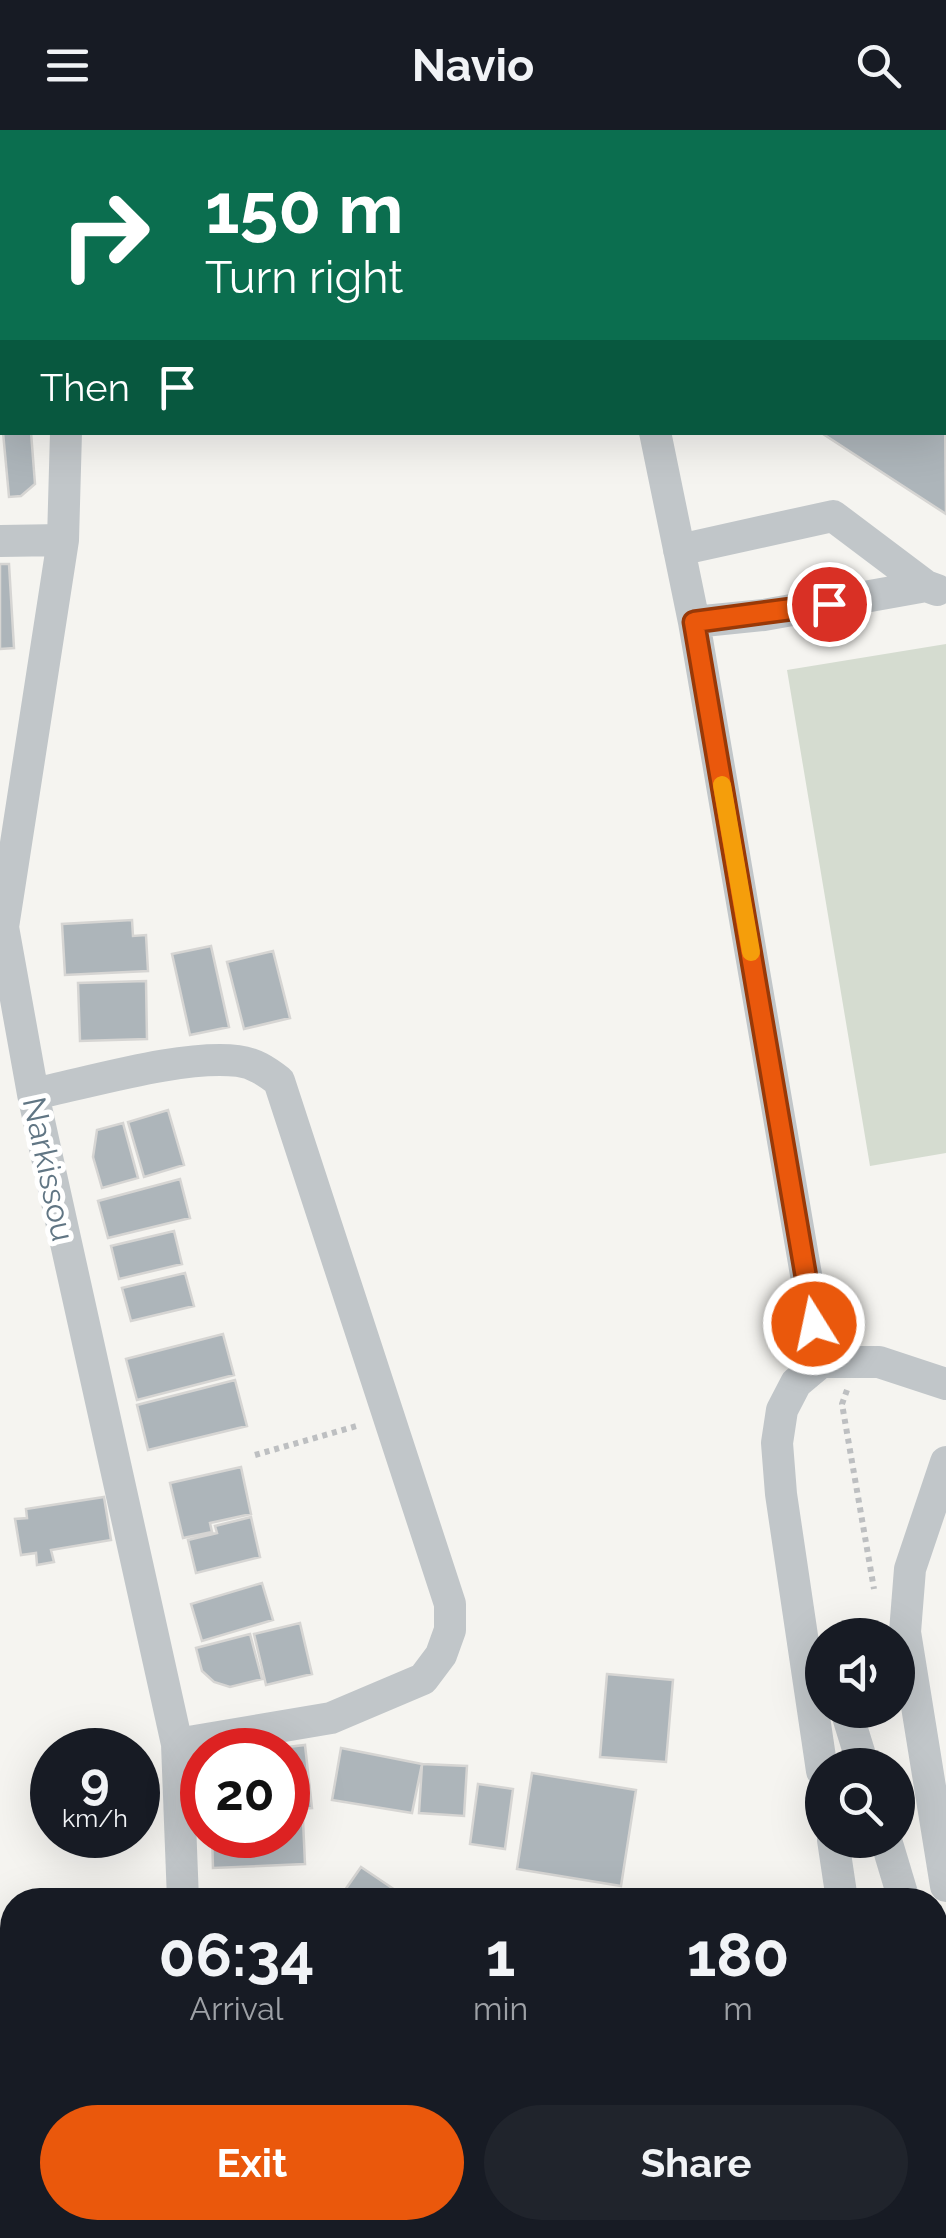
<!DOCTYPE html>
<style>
body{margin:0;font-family:Raleway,sans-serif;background:#20242c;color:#f1f3f6;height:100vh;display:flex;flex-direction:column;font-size:38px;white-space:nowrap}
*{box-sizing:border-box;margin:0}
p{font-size:32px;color:#9ea1a6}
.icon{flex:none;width:55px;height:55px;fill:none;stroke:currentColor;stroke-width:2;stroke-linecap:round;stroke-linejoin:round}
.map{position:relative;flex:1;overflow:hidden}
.drawer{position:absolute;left:0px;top:1758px;width:948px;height:352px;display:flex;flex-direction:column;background:#171b24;border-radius:40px 40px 0 0;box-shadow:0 10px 40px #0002}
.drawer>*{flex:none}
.top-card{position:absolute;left:0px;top:0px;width:948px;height:305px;box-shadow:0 10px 40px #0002;background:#0b6e4f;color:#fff;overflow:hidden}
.controls{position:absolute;left:805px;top:1488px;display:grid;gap:20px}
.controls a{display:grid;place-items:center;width:110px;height:110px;border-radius:50%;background:#171b24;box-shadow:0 10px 40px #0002;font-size:50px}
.speed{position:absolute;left:30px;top:1598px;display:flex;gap:20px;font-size:50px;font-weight:700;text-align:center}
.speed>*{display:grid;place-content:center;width:130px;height:130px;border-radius:50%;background:#171b24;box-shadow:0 10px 40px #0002;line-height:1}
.speed small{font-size:25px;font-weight:400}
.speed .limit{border:15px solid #d22;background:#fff;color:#111}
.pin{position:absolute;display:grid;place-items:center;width:85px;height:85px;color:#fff;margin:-42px;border:5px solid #fff;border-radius:50%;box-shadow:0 2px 10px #0007}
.me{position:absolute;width:110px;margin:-55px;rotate:350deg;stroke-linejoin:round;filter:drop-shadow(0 0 8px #0008)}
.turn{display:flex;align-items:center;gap:35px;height:210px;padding:0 40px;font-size:45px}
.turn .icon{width:130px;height:130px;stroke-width:2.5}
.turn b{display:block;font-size:70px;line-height:85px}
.then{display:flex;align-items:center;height:95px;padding:0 40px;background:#0003;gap:20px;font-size:38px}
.eta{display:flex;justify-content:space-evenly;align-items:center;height:170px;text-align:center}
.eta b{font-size:60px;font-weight:700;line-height:70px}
.cta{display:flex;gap:20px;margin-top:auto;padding:20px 40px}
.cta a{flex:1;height:115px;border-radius:60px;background:#ea580c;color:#fff;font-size:40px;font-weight:700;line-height:115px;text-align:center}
.cta a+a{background:#20242c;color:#f1f3f6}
header{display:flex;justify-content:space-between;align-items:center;height:130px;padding:0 40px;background:#171b24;font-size:45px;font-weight:700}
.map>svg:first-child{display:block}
</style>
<header><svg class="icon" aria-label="menu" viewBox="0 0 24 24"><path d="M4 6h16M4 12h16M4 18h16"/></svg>Navio<svg class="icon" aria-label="search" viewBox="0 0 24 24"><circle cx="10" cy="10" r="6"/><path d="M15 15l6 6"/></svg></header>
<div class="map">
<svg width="946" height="2108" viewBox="0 0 946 2108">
<rect width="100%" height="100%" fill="#f5f4f0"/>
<!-- green -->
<path fill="#d5dcd0" d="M946,514V1023L870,1036L787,540Z
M0,1902L12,1909V2098H417L434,2108H0Z"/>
<!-- building -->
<path fill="#adb5ba" stroke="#d6d5d3" stroke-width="2.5" d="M678,0H892L891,2Z
M0,104H2L0,183Z
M0,198H2L0,272Z
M945,283L946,384L820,302H945Z
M3,302H31L35,354L21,366L9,367Z
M0,434H9L14,518L0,519Z
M132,790L133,806L146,805L148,841L65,845L62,794Z
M211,816L229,897L190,905L172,824Z
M273,821L290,888L244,899L227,832Z
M146,851L147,909L80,911L78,853Z
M168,980L184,1035L144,1047L128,992Z
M123,993L138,1048L102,1058L93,1027L97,1000Z
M180,1049L190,1088L108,1108L98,1071Z
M174,1101L182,1134L119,1149L111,1116Z
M185,1143L194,1176L131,1191L122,1158Z
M223,1204L234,1245L137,1270L126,1229Z
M235,1250L247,1296L148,1320L137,1275Z
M241,1337L251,1384L210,1393L212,1402L183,1408L170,1353Z
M104,1367L111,1410L51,1420L54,1432L37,1435L36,1423L21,1425L15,1389L27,1388L26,1379Z
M251,1387L260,1427L196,1443L188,1410L217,1403L215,1396Z
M262,1453L273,1490L202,1511L191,1474Z
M300,1493L312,1544L266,1555L254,1504Z
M250,1504L262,1549L230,1557L214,1552L202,1541L196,1518Z
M607,1544L673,1550L666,1632L600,1627Z
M305,1615L312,1678L288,1680V1620H262Z
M341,1618L422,1634L412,1683L332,1670Z
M422,1634L467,1636L464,1686L419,1683Z
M532,1643L636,1660L621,1756L517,1739Z
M478,1654L513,1659L505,1719L470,1714Z
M288,1690H303L305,1734L213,1738L212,1705H288Z
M361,1737L404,1766L401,1770H338Z
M606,2098H656L649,2108H620Z"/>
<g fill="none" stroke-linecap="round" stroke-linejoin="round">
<!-- path -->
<path stroke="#bdbfc1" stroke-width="6" stroke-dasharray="5 5" stroke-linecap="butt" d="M847,1260L842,1274L874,1459
M255,1325L360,1295
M935,1816L946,1879"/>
<!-- minor -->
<path stroke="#c1c6c9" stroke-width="32" d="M594,0V2
M642,0L643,2
M65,2V0
M0,66H2
M66,302L63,410L3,797L33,964L177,1614L183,1770
M655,302L694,492L821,1232
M0,411L63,410
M679,420L833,386L926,456
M694,492L764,485L926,456L937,460
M33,964C88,953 184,924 238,931C254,933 266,941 279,951L450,1474V1500L441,1525L423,1549L331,1588L177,1614
M946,1332L910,1439L905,1502L946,1756
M846,1580L863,1635
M822,1641L781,1364L777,1313L782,1280L796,1253L821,1232H879L946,1254
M833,1710L842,1770
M886,1710L904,1770
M0,1889L12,1894
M935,1953L946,1999
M473,2098L493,2108
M559,2108L571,2098
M871,2108L872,2098"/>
</g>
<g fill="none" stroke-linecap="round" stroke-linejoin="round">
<!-- route casing -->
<g stroke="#983908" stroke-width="25">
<path id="route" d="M814,1194L694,492L829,474"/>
</g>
<!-- route -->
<use href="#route" stroke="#ea580c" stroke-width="18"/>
<!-- slow -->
<path stroke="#f59e0b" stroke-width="18" d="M722,655L751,822"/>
</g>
<g text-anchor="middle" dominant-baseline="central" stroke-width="10" stroke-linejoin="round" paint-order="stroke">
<!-- street labels -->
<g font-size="32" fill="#617684" stroke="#fff">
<text transform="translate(49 1039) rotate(78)">Narkissou</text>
</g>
</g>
</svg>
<div class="controls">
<a><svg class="icon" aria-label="sound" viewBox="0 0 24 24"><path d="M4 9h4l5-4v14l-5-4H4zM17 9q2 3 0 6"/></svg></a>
<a><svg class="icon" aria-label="search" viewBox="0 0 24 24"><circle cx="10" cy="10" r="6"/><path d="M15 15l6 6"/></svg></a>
</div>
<div class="speed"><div>9<small>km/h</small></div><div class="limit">20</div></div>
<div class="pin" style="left:829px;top:474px;background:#d93025"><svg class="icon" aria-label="arrive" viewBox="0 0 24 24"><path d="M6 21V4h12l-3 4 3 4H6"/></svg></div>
<svg class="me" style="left:814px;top:1194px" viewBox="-20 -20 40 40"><circle r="17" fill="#ea580c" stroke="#fff" stroke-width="3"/><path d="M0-11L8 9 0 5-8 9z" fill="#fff"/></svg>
<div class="top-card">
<div class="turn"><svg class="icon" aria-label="right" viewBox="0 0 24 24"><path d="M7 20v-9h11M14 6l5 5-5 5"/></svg><div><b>150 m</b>Turn right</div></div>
<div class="then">Then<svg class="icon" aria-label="arrive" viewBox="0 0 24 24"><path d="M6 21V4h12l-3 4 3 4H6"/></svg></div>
</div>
<section class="drawer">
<div class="eta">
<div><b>06:34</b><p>Arrival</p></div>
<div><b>1</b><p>min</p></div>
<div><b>180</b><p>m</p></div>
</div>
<div class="cta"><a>Exit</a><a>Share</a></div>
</section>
</div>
